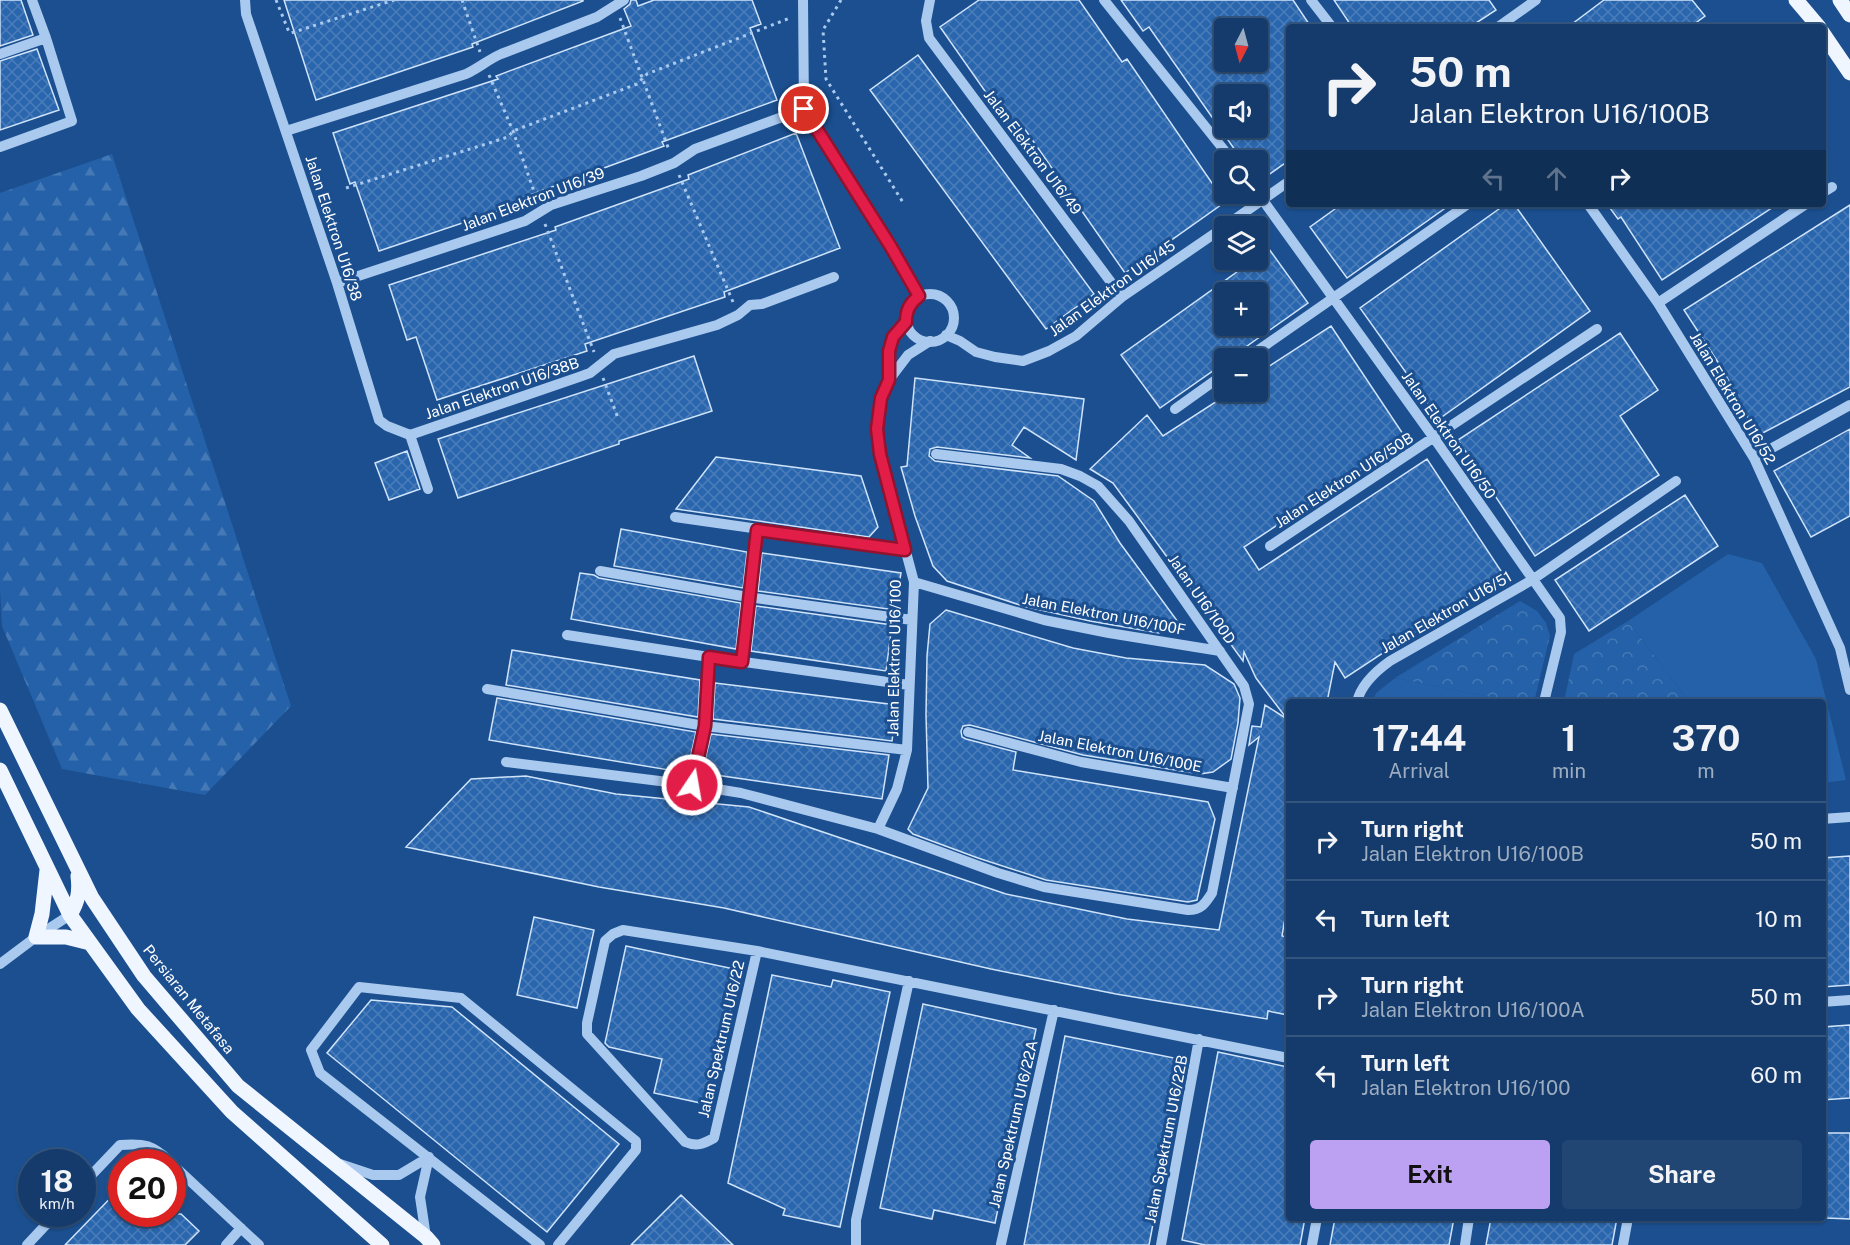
<!DOCTYPE html>
<meta charset="utf-8">
<style>
body{margin:0;font-family:"Public Sans",sans-serif;background:#214673;color:#f1f3f6;height:100vh;display:flex;flex-direction:column;font-size:22px;white-space:nowrap}
*{box-sizing:border-box;margin:0}
p{font-size:20px;color:#9dadc1}
.icon{flex:none;width:33px;height:33px;fill:none;stroke:currentColor;stroke-width:2;stroke-linecap:round;stroke-linejoin:round}
.map{position:relative;flex:1;overflow:hidden}
.sheet{position:absolute;left:1286px;top:699px;width:540px;height:522px;display:flex;flex-direction:column;background:#143b6b;border-radius:6px;box-shadow:0 2px 4px #0004,0 0 0 2px #33557e}
.sheet>*{flex:none}
.guide{position:absolute;left:1286px;top:24px;width:540px;height:183px;border-radius:6px;box-shadow:0 2px 4px #0004,0 0 0 2px #33557e;background:#143b6b;color:#f1f3f6;overflow:hidden}
.needle{width:39px;rotate:186deg}
.tools{position:absolute;left:1214px;top:18px;display:grid;gap:12px}
.tools a{display:grid;place-items:center;width:54px;height:54px;border-radius:6px;background:#143b6b;box-shadow:0 2px 4px #0004,0 0 0 2px #33557e;font-size:30px}
.speed{position:absolute;left:18px;top:1149px;display:flex;gap:12px;font-size:30px;font-weight:700;text-align:center}
.speed>*{display:grid;place-content:center;width:78px;height:78px;border-radius:50%;background:#143b6b;box-shadow:0 2px 4px #0004,0 0 0 2px #33557e;line-height:1}
.speed small{font-size:15px;font-weight:400}
.speed .limit{border:9px solid #d22;background:#fff;color:#111}
.pin{position:absolute;display:grid;place-items:center;width:51px;height:51px;color:#fff;margin:-26px;border:3px solid #fff;border-radius:50%;box-shadow:0 2px 6px #0007}
.me{position:absolute;width:66px;margin:-33px;rotate:12deg;stroke-linejoin:round;filter:drop-shadow(0 0 4px #0008)}
.turn{display:flex;align-items:center;gap:21px;height:126px;padding:0 24px;font-size:27px}
.turn .icon{width:78px;height:78px;stroke-width:2.5}
.turn b{display:block;font-size:42px;line-height:51px}
.lanes{display:flex;align-items:center;height:57px;padding:0 24px;background:#0003;justify-content:center;gap:30px;direction:ltr}
.lanes .off{opacity:.35}
.eta{display:flex;justify-content:space-evenly;align-items:center;height:102px;text-align:center}
.eta b{font-size:36px;font-weight:700;line-height:42px}
.cta{display:flex;gap:12px;margin-top:auto;padding:12px 24px}
.cta a{flex:1;height:69px;border-radius:6px;background:#bca0f2;color:#111;font-size:24px;font-weight:700;line-height:69px;text-align:center}
.cta a+a{background:#214673;color:#f1f3f6}
ul{padding:0;list-style:none}
li{display:flex;align-items:center;gap:18px;height:78px;padding:0 24px;border-top:2px solid #33557e}
li div{flex:1}
li b{display:block;font-size:22px}
li em{font-style:normal}
.map>svg:first-child{display:block}
</style>
<div class="map">
<svg width="1850" height="1245" viewBox="0 0 1850 1245">
<defs>
<pattern id="forest-firs" width="22" height="20" patternUnits="userSpaceOnUse" patternTransform="scale(1.5)"><rect width="22" height="20" fill="#2461a8"/><path d="M5 1l3.5 6h-7zM16 11l3.5 6h-7z" fill="#4579b5"/></pattern>
<pattern id="park-crowns" width="20" height="18" patternUnits="userSpaceOnUse" patternTransform="scale(1.5)"><rect width="20" height="18" fill="#2461a8"/><path d="M2 6a3 3 0 1 1 6 0M12 15a3 3 0 1 1 6 0" fill="none" stroke="#4579b5"/></pattern>
<pattern id="building-cross-hatch" width="8" height="8" patternUnits="userSpaceOnUse" patternTransform="scale(1.5)"><rect width="8" height="8" fill="#2a66ad"/><path d="M0 0l8 8M0 8l8-8" fill="none" stroke="#4a7db9"/></pattern>
</defs>
<rect width="100%" height="100%" fill="#1b4f8f"/>
<!-- grass -->
<path fill="#2461a8" d="M1728,554L1762,563L1816,659L1846,780L1823,783L1822,702H1689L1628,621Z
M1395,678L1515,702H1373L1376,693Z"/>
<!-- forest -->
<path fill="url(#forest-firs)" d="M112,154L291,706L205,795L62,769L2,626L0,589V193Z"/>
<!-- park -->
<path fill="url(#park-crowns)" d="M1520,601L1537,611L1546,623L1550,636L1534,702H1515L1395,678Z
M1628,621L1689,702H1564L1574,654Z"/>
<!-- building -->
<path fill="url(#building-cross-hatch)" stroke="#cfe3fa" stroke-width="1.5" fill-rule="evenodd" d="M0,0H21L33,35L0,46Z
M284,0H583V1L472,44L473,47L316,100Z
M631,0H636L638,6L654,0H752L761,24L750,28L777,100L662,142L664,146L530,195L531,200L379,251L355,182L350,184L333,133L498,79L496,76L631,26L624,9L630,4Z
M979,0H1079L1122,62L1127,59L1225,202L1125,273L1022,125L1013,131L940,27Z
M1121,0H1293L1311,27H1288V161L1257,183V160H1242L1149,27L1143,31ZM1224,28H1257V62H1224ZM1224,94H1257V128H1224Z
M1334,0H1489L1496,10L1470,27H1352Z
M1604,0H1692L1705,16L1690,27H1568Z
M37,49L59,110L0,130V61Z
M918,55L1094,294L1046,329L870,90Z
M796,133L840,248L724,292L725,297L585,344L587,351L437,400L416,337L407,340L389,285L556,230L555,227L689,179L688,175Z
M1342,204H1451L1347,278L1310,227Z
M1506,204H1514L1590,311L1439,419L1360,308Z
M1607,204H1778L1662,280L1621,217L1618,219Z
M1850,205V387L1757,436L1723,370L1684,310Z
M1269,249L1308,303L1230,358H1224V363L1160,408L1121,355ZM1224,292H1257V326H1224Z
M1331,326L1407,440L1244,547L1259,570L1427,459L1503,574L1345,678L1335,662L1327,702H1288V901L1282,936L1288,937V1015L1268,1011L1267,1019L1116,994L991,969L724,908L599,887L406,847L471,779L526,776L616,794L749,807L1006,894L1127,919L1219,930L1259,737L1249,745L1252,726L1261,727L1265,705L1287,719L1256,678L1244,652L1243,661L1113,483L1090,469L1147,415L1163,436L1231,392H1257V374Z
M1620,333L1658,390L1620,416L1659,475L1535,556L1458,440Z
M694,356L712,411L619,441V444L458,498L438,439Z
M915,378L1084,399L1076,460L1024,427L1012,445L1030,458L937,447L930,449L929,456L935,461L1058,476L1094,501L1120,543L1178,622L1159,633L1090,621L1023,606L947,581L933,566L915,516L901,467L907,466Z
M1850,429V516L1811,537L1774,471Z
M407,451L420,489L389,500L375,463Z
M716,457L861,476L878,527L869,537L676,509Z
M1685,495L1718,546L1589,631L1555,580Z
M621,529L747,552L743,588L614,566Z
M762,553L901,573L895,610L758,591Z
M580,573L594,575L599,578L741,603L736,649L571,619Z
M756,606L892,625L886,671L751,651Z
M946,610L1073,648L1126,658L1205,665L1234,684L1240,698L1238,723L1231,759L1213,772L1200,774L1083,755L970,725L963,726L961,731L962,737L966,739L1016,752L1013,770L1208,802L1215,819L1197,900L1188,902L1046,880L978,858L913,834L908,829L928,788L926,715L927,656L930,624Z
M512,650L700,680L698,717L506,685Z
M715,683L897,705L892,741L713,719Z
M497,698L696,732L687,773L489,740Z
M711,734L889,755L882,799L702,773Z
M1850,856V985L1822,987V858Z
M534,917L594,930L577,1008L517,995Z
M626,946L739,970L710,1105L654,1093L662,1059L609,1047L605,1043Z
M772,975L831,987L833,980L890,992L840,1227L783,1215L785,1209L728,1183Z
M371,1000L452,1007L619,1144L547,1232L327,1053Z
M923,1004L1036,1029L995,1223L934,1210L932,1219L880,1208Z
M1850,1025V1098L1822,1100V1027Z
M1065,1036L1184,1060L1149,1245H1024Z
M1218,1052L1288,1067V1218H1305L1300,1245H1205L1182,1240Z
M1822,1133H1850V1219L1827,1218V1191H1822Z
M122,1186V1214H181L199,1231L185,1245H65Z
M681,1195L733,1245H631Z
M1335,1218H1454L1449,1245H1330Z
M1491,1218H1617L1612,1245H1486Z"/>
<g fill="none" stroke-linecap="round" stroke-linejoin="round">
<!-- path -->
<path stroke="#a9c9ee" stroke-width="3" stroke-dasharray="3 4.5" stroke-linecap="butt" d="M276,0L289,32L291,33L394,0
M462,0L480,52
M841,0L823,30L826,79L904,204
M620,18L669,150
M489,75L513,131L537,200
M679,175L733,302
M346,188L508,137L513,131L637,84L647,74L790,18
M545,224L594,352
M603,378L618,418"/>
<!-- minor -->
<path stroke="#a9c9ee" stroke-width="10" d="M245,0L246,14L337,283L379,420L387,426L410,435
M803,0L804,109L890,247L919,296
M930,0L926,21L929,38L1122,297
M1104,0L1232,160
M1311,0L1332,27
M1498,27L1536,0
M0,54L46,38
M286,131L466,74C479,68 489,59 501,54L597,17L624,0
M0,147L72,121L46,38L32,0
M1257,192L1434,438L1560,618L1561,632L1544,702
M1822,193L1832,187
M1588,204L1658,303L1754,458L1840,648L1850,690
M1225,226L1288,182
M337,283L525,221L551,205L641,176L674,163L695,149L804,109
M906 318a24 24 0 1 1 48 0a24 24 0 1 1-48 0Z
M1658,303L1806,204
M946,335L960,341L976,352L995,357L1023,361L1049,351L1076,336L1122,297L1224,227
M1247,358L1468,204
M889,380V351L893,337L906,322
M1175,409L1224,374
M410,435L579,377L590,373L614,354L717,325L738,315L750,305L762,304L834,277
M410,435L428,489
M1754,458L1850,405
M675,517L905,550
M1270,546L1597,329
M600,571L748,597L912,620
M914,582L1044,620L1109,633L1220,651
M567,635L709,657L909,685
M742,662L757,530
M487,689L705,726L907,750
M1357,702C1361,684 1376,671 1390,661L1532,580L1676,481
M968,732L1081,762L1233,788
M506,762L692,785L741,793L878,829L998,873L1044,887L1188,910C1201,910 1205,904 1212,893L1249,704L1244,686L1129,521L1098,486L1080,476L1061,469L936,454
M692,785L705,726L709,657
M1822,819L1850,817
M878,829L897,789L907,750L914,582L880,454L877,430L881,398L889,380L908,355L930,341
M757,951L714,1138C703,1144 697,1147 685,1142L587,1034V1023L605,941L613,934L623,930L757,951L1288,1058
M0,964L36,937L70,915
M1822,1002L1850,1000
M172,1164L259,1245
M340,1164L373,1175H399L429,1157
M82,1185L120,1145C145,1143 152,1145 171,1162
M426,1237L420,1197L429,1157
M1001,1244L1054,1010
M27,1245L56,1214
M226,1245L241,1228
M540,1245L320,1073L311,1050L359,987L461,998L636,1141V1150L558,1245
M856,1245V1220L909,981
M1161,1245L1199,1039
M1312,1245L1317,1218
M1465,1245L1469,1218
M1623,1245L1628,1218"/>
<!-- major -->
<path stroke="#f0f6ff" stroke-width="15" d="M1796,0L1819,27
M1840,0L1850,15
M1822,32L1850,73
M0,710L92,898L144,976L238,1086L426,1237L433,1245
M0,770L70,915L138,1009L232,1112L382,1245
M47,870L42,914L36,937H66L90,943
M70,915C78,901 80,892 78,876"/>
</g>
<g fill="none" stroke-linecap="round" stroke-linejoin="round">
<!-- route casing -->
<g stroke="#92132f" stroke-width="15">
<path id="route" d="M692,785L705,726L709,657L742,662L757,530L905,550L880,454L877,429L881,398L889,380V351L893,337L906,322C906,310 910,303 919,296L891,247L804,109"/>
</g>
<!-- route -->
<use href="#route" stroke="#e11d48" stroke-width="10"/>
</g>
<g text-anchor="middle" dominant-baseline="central" stroke-width="6" stroke-linejoin="round" paint-order="stroke">
<!-- street labels -->
<g font-size="15" fill="#fff" stroke="#1b4f8f">
<text transform="translate(1033 152) rotate(53)">Jalan Elektron U16/49</text>
<text transform="translate(533 199) rotate(-21)">Jalan Elektron U16/39</text>
<text transform="translate(334 228) rotate(72)">Jalan Elektron U16/38</text>
<text transform="translate(1112 288) rotate(-36)">Jalan Elektron U16/45</text>
<text transform="translate(502 388) rotate(-19)">Jalan Elektron U16/38B</text>
<text transform="translate(1733 398) rotate(59)">Jalan Elektron U16/52</text>
<text transform="translate(1449 435) rotate(55)">Jalan Elektron U16/50</text>
<text transform="translate(1344 480) rotate(-33)">Jalan Elektron U16/50B</text>
<text transform="translate(1202 599) rotate(55)">Jalan U16/100D</text>
<text transform="translate(1446 612) rotate(-30)">Jalan Elektron U16/51</text>
<text transform="translate(1104 614) rotate(11)">Jalan Elektron U16/100F</text>
<text transform="translate(894 658) rotate(-89)">Jalan Elektron U16/100</text>
<text transform="translate(1120 751) rotate(11)">Jalan Elektron U16/100E</text>
<text transform="translate(189 999) rotate(51)">Persiaran Metafasa</text>
<text transform="translate(721 1039) rotate(-77)">Jalan Spektrum U16/22</text>
<text transform="translate(1013 1124) rotate(-77)">Jalan Spektrum U16/22A</text>
<text transform="translate(1166 1139) rotate(-79)">Jalan Spektrum U16/22B</text>
</g>
</g>
</svg>
<div class="tools">
<a><svg class="needle" viewBox="-14 -14 28 28"><path d="M0-13l5 13h-10z" fill="#e53935"/><path d="M0 13l5-13h-10z" fill="#9dadc1"/></svg></a>
<a><svg class="icon" aria-label="sound" viewBox="0 0 24 24"><path d="M4 9h4l5-4v14l-5-4H4zM17 9q2 3 0 6"/></svg></a>
<a><svg class="icon" aria-label="search" viewBox="0 0 24 24"><circle cx="10" cy="10" r="6"/><path d="M15 15l6 6"/></svg></a>
<a><svg class="icon" aria-label="layers" viewBox="0 0 24 24"><path d="M12 4l9 5-9 5-9-5zM3 14l9 5 9-5"/></svg></a>
<a>+</a>
<a>−</a>
</div>
<div class="speed"><div>18<small>km/h</small></div><div class="limit">20</div></div>
<div class="pin" style="left:804px;top:109px;background:#d93025"><svg class="icon" aria-label="arrive" viewBox="0 0 24 24"><path d="M6 21V4h12l-3 4 3 4H6"/></svg></div>
<svg class="me" style="left:692px;top:785px" viewBox="-20 -20 40 40"><circle r="17" fill="#e11d48" stroke="#fff" stroke-width="3"/><path d="M0-11L8 9 0 5-8 9z" fill="#fff"/></svg>
<div class="guide">
<div class="turn"><svg class="icon" aria-label="right" viewBox="0 0 24 24"><path d="M7 20v-9h11M14 6l5 5-5 5"/></svg><div><b>50 m</b>Jalan Elektron U16/100B</div></div>
<div class="lanes"><svg class="icon off" aria-label="left" viewBox="0 0 24 24"><path d="M17 20v-9H6M10 6l-5 5 5 5"/></svg><svg class="icon off" aria-label="ahead" viewBox="0 0 24 24"><path d="M12 20V5M6 11l6-6 6 6"/></svg><svg class="icon" aria-label="right" viewBox="0 0 24 24"><path d="M7 20v-9h11M14 6l5 5-5 5"/></svg></div>
</div>
<section class="sheet">
<div class="eta">
<div><b>17:44</b><p>Arrival</p></div>
<div><b>1</b><p>min</p></div>
<div><b>370</b><p>m</p></div>
</div>
<ul>
<li><svg class="icon" aria-label="right" viewBox="0 0 24 24"><path d="M7 20v-9h11M14 6l5 5-5 5"/></svg><div><b>Turn right</b><p>Jalan Elektron U16/100B</p></div><em>50 m</em></li>
<li><svg class="icon" aria-label="left" viewBox="0 0 24 24"><path d="M17 20v-9H6M10 6l-5 5 5 5"/></svg><div><b>Turn left</b></div><em>10 m</em></li>
<li><svg class="icon" aria-label="right" viewBox="0 0 24 24"><path d="M7 20v-9h11M14 6l5 5-5 5"/></svg><div><b>Turn right</b><p>Jalan Elektron U16/100A</p></div><em>50 m</em></li>
<li><svg class="icon" aria-label="left" viewBox="0 0 24 24"><path d="M17 20v-9H6M10 6l-5 5 5 5"/></svg><div><b>Turn left</b><p>Jalan Elektron U16/100</p></div><em>60 m</em></li>
</ul>
<div class="cta"><a>Exit</a><a>Share</a></div>
</section>
</div>
